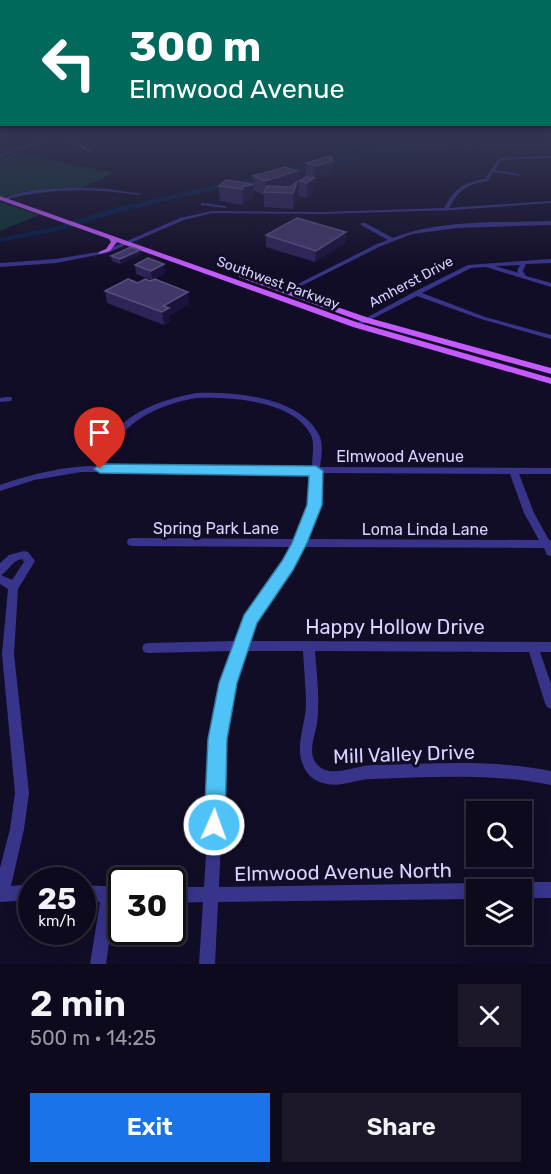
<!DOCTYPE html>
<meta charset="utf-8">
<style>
body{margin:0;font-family:Rubik,sans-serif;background:#1c182a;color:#f1f3f6;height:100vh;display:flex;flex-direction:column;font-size:22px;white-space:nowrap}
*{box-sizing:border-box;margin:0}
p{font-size:20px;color:#9b9aa4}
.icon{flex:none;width:33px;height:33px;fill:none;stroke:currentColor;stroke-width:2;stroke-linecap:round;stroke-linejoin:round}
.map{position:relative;height:964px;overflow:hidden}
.side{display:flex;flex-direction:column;background:#0e0a1d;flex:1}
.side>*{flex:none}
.guide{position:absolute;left:0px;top:0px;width:552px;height:126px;box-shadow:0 3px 15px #0003,0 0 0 2px #2e2b3b;background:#00695c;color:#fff;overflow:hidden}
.controls{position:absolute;left:466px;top:801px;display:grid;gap:12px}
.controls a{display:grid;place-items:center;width:66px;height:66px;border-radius:0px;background:#0e0a1d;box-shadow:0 3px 15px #0003,0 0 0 2px #2e2b3b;font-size:30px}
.speed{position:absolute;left:18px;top:867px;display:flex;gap:12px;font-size:30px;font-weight:700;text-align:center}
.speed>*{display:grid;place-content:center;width:78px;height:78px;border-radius:50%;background:#0e0a1d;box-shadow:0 3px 15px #0003,0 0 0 2px #2e2b3b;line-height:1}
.speed small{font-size:15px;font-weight:400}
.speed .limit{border:3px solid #111;border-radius:9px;background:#fff;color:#111}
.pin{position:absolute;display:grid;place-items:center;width:51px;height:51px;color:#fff;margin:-62px -26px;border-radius:50% 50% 50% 0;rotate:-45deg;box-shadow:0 0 6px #0007}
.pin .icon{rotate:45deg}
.me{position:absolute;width:66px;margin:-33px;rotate:2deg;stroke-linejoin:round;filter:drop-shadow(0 0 4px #0008)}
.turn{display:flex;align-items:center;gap:21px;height:126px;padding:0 30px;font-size:27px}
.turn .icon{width:78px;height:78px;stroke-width:2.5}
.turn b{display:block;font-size:42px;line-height:51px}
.round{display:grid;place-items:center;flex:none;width:63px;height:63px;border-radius:0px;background:#1c182a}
.overview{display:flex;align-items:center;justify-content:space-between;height:102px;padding:0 30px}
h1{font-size:36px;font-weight:600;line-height:45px}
.cta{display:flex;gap:12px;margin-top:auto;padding:12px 30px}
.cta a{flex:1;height:69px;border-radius:0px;background:#1a73e8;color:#fff;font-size:24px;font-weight:600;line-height:69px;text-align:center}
.cta a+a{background:#1c182a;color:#f1f3f6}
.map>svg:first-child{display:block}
</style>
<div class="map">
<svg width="551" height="964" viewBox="0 0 551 964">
<rect width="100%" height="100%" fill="#120d27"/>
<!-- green -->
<path fill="#0f3231" d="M17,153L114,173L80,189L25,191L0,198V158Z
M0,202L39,215L0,231Z"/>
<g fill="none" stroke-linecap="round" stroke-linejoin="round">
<!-- stream -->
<path stroke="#051d48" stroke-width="1.5" d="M0,149L10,151
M18,156C38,159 55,153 76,152
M348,158L361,137
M0,164L21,155L18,152"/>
<!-- river -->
<path fill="#051d48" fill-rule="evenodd" d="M448,141L551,143V147L448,145L404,149L173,199L113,214L58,231L0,242V238L54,227L108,210L173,195L404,145Z"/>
<!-- minor -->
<path fill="#38348a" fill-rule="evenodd" d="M50,137L75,140L93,152L90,153L73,142L54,138L0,157V155Z
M551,156V158L501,160L495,170L518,174L520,176L493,172L488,181C466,185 460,188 449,208L551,201V203L453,210L322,214L212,213L184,220L107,253L56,263L0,267V263L56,259L104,251L180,218L212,211L322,212L444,208C456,188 462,183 485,179L499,158Z
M71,188L108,189L141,194L139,195C94,188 48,188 4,200L2,199C22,189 48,189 71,188Z
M203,203L225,206L227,207L225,208L201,205V203Z
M551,221V225L457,228L412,234L381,246L287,293L282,292L377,244L388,240L361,225V223H365L393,238C442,219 499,223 551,221Z
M551,259V263L526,264L523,271L526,276L551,283V287L486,267L471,268L422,293L485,317L551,335V339L481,319L417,296L358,326L353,325L414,292L468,265ZM520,265L517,271L519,273L495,266Z
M197,393C234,392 299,396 319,435C324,444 321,457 320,467L551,468V474H519L534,513L549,540H551V556L547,555L544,548L303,547C287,580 261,606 247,641L551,642V652H540L551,684V709L547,707L545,703L529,652L315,651C317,676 320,700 317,724C315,735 309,750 314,760C317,766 323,770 329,771C344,773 359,765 374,765C433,764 492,759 551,771V785C492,773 432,777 372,779C357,779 342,787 327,784C316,782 307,776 303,765C295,747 305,725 306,706C306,688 304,670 303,651H243L234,683L226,721L219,887L477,883L482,886L484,890H477V899L218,902L215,964H199L203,902L172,903V887H204L214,721L222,683L232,651L148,653L144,652L142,648L144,644L148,643L235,641L250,610L280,569L293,547L132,546L128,545L127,542L128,539L132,538L297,539L308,505L312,473L81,472L34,480L0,491V485C31,474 64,466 97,466C102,455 106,443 114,433C133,409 168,398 197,393ZM197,398C231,397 293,400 311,435C315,444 312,457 312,467L106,466C110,456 114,445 121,436C138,414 170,402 197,398ZM320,473L510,474L524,513L539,540L307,539L318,505Z
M8,397H11L12,399L11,401L0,402V398Z
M24,551L28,552L35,561L18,589L14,654L29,793L24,829L11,886L32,884V900L0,902V868L10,829L15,793L2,654L8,589L0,584V563L9,555ZM22,559L24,562L12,580L1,575C9,571 11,561 22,559Z
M522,882H551V898H522V890H515L517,885Z
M82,885L122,887V903L115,902L106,964H90L100,902L82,901Z"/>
<!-- major -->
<path fill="#c45aff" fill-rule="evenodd" d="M0,196L359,323L551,378V384L353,327L117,242L110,251L99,254V252L106,249L111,242L109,239L0,200Z
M241,274L369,318L551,368V374L363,322L239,277V275Z"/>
</g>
<!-- wall -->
<path fill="#2f2457" d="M333,161L332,175L314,180L313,193L307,198L298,196L299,181L306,177V163Z
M297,171V197L293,209L264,207V195L253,190V176Z
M253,184L254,199L243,202V205L220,201L219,186Z
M346,232L345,243L315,262L266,247V235Z
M140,250L141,254L120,264L112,261L111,256Z
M135,265L165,273L152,280L136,274Z
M105,291L189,304L170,315V321L164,325L107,303Z"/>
<!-- shaded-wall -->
<path fill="#1c133c" d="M333,161L332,175L314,181L315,166Z
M297,171V197L293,209V193L266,192L265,181Z
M314,178L313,193L307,198V183Z
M253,184L254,199L243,202L242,187Z
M346,232L345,243L315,262L316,251Z
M140,250L141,254L120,264V259Z
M164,264L165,273L152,280L151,271Z
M188,292L189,304L170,315V321L164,325L162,312L163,306Z"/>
<!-- building -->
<path fill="#413769" stroke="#594f80" stroke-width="1.5" d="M331,156L333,161L315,166L306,163Z
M285,167L297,171L265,181L253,176Z
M306,177L314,178L307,183L299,181Z
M226,180L253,184L242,187L243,189L219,186Z
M297,182L293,193L264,192L267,186L290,187Z
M297,218L346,232L316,251L266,235Z
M131,247L140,250L120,259L111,256Z
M148,258L164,264L151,271L135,265Z
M128,279L138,283L145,279L150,281L155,279L188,292L163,306L169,308L162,312L105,291Z"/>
<!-- sky -->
<linearGradient id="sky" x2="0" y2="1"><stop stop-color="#0a0715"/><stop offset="0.5" stop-color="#333552"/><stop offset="1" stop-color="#333552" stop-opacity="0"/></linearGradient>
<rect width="551" height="272" fill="url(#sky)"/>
<!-- route -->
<path fill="#4fc3f7" stroke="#337fa1" stroke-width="1.5" d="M100,464L316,466L323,471L322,505L307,543L293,570L257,623L237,683L227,739L225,825L222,832L214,836L207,832L204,825L208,739L219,683L244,615L282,561L292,543L307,505L309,476L100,473L94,469Z"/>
<g text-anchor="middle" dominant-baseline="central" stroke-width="6" stroke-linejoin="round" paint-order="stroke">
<!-- far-street labels -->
<g font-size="14" fill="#d9d3ff" stroke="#120d27">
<text transform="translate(411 282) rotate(-28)">Amherst Drive</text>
<text transform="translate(278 283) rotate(20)">Southwest Parkway</text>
</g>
<!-- street labels -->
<g font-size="16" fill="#d9d3ff" stroke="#120d27">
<text x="400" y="456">Elmwood Avenue</text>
<text x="216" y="528">Spring Park Lane</text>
<text x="425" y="529">Loma Linda Lane</text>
</g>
<!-- near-street labels -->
<g font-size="20" fill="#d9d3ff" stroke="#120d27">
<text x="395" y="627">Happy Hollow Drive</text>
<text transform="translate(404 754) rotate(-2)">Mill Valley Drive</text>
<text transform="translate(343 872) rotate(-1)">Elmwood Avenue North</text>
</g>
</g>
</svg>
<div class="controls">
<a><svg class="icon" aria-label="search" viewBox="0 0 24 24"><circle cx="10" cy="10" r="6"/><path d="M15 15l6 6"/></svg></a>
<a><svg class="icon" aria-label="layers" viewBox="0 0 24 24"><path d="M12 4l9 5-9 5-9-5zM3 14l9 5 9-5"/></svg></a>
</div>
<div class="speed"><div>25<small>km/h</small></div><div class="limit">30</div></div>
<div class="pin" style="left:100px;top:469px;background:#d93025"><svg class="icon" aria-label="arrive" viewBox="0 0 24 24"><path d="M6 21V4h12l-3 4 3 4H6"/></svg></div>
<svg class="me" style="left:214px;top:825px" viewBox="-20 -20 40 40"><circle r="17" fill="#4fc3f7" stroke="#fff" stroke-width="3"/><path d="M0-11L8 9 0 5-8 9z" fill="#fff"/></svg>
<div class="guide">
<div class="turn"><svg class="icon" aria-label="left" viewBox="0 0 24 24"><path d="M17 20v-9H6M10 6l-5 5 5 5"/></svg><div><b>300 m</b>Elmwood Avenue</div></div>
</div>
</div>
<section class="side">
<div class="overview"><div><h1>2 min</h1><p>500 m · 14:25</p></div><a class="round"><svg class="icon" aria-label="close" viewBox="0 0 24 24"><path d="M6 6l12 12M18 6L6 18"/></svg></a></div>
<div class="cta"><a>Exit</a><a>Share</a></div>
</section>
